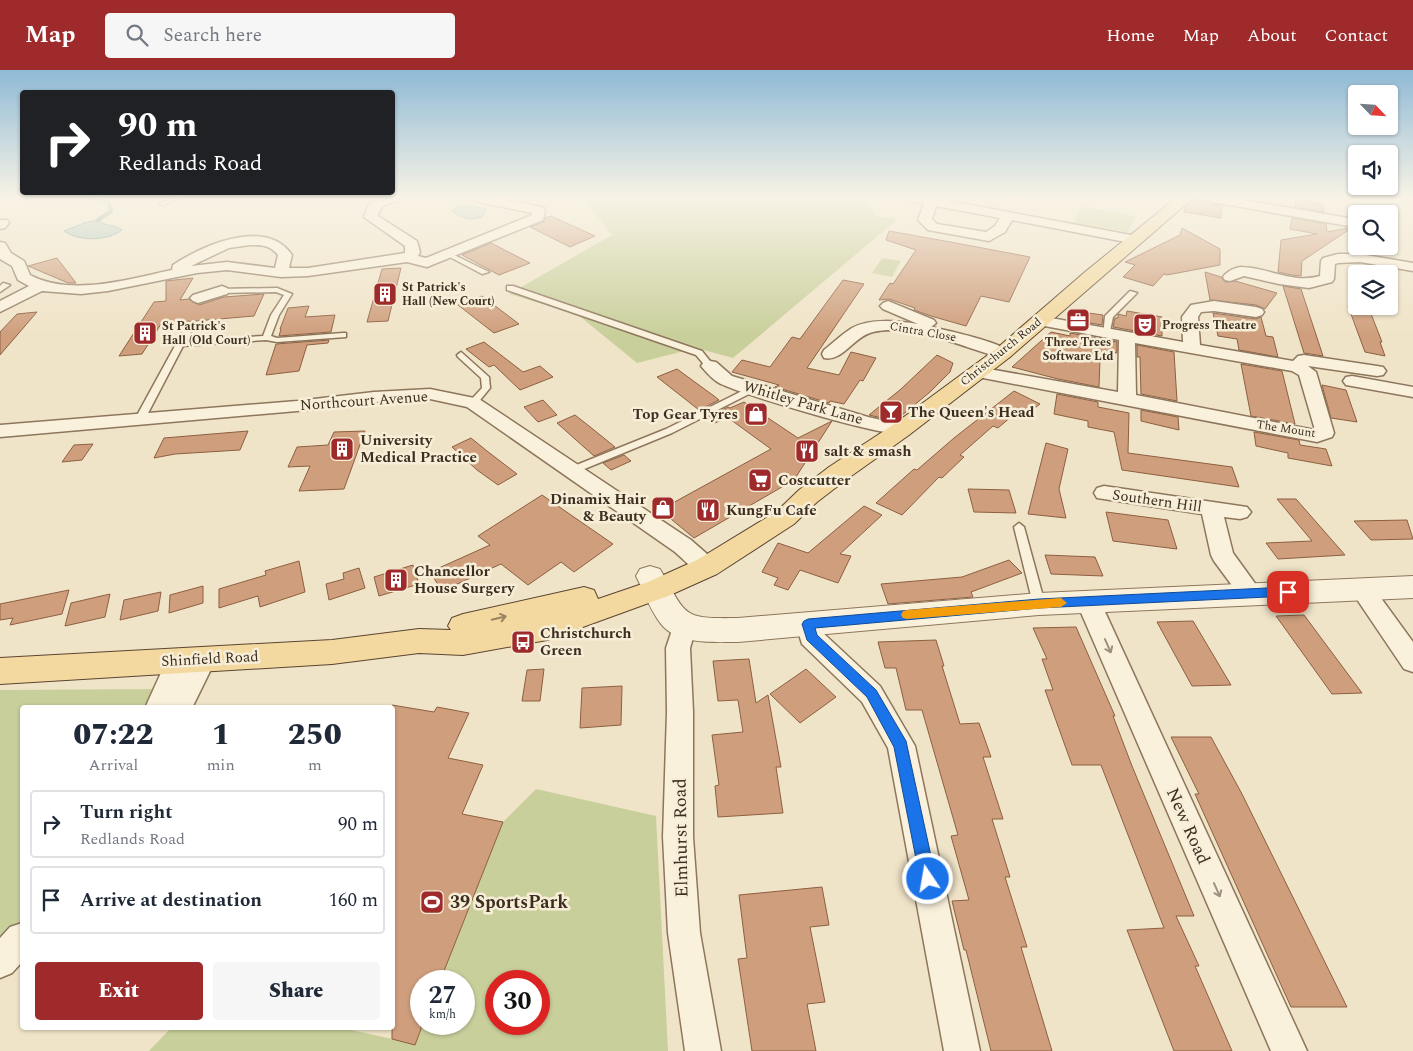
<!DOCTYPE html>
<style>
body{margin:0;font-family:Spectral,serif;background:#f6f6f7;color:#1f2937;height:100vh;display:flex;flex-direction:column;font-size:19px;white-space:nowrap}
*{box-sizing:border-box;margin:0}
p{font-size:16px;color:#747a83}
.icon{flex:none;width:28px;height:28px;fill:none;stroke:currentColor;stroke-width:2;stroke-linecap:round;stroke-linejoin:round}
.map{position:relative;flex:1;overflow:hidden}
.panel{position:absolute;left:20px;top:635px;width:375px;height:325px;display:flex;flex-direction:column;background:#fff;border-radius:5px;box-shadow:0 1px 4px #0004}
.panel>*{flex:none}
.hud{position:absolute;left:20px;top:20px;width:375px;height:105px;border-radius:5px;box-shadow:0 1px 4px #0004;background:#202124;color:#fff;overflow:hidden}
.needle{width:32px;rotate:115deg}
.fabs{position:absolute;left:1348px;top:15px;display:grid;gap:10px}
.fabs a{display:grid;place-items:center;width:50px;height:50px;border-radius:5px;background:#fff;box-shadow:0 1px 4px #0004;font-size:25px}
.speed{position:absolute;left:410px;top:900px;display:flex;gap:10px;font-size:25px;font-weight:700;text-align:center}
.speed>*{display:grid;place-content:center;width:65px;height:65px;border-radius:50%;background:#fff;box-shadow:0 1px 4px #0004;line-height:1}
.speed small{font-size:12px;font-weight:400}
.speed .limit{border:8px solid #d22;background:#fff;color:#111}
.pin{position:absolute;display:grid;place-items:center;width:42px;height:42px;color:#fff;margin:-21px;border-radius:10px;box-shadow:0 2px 8px #0006}
.me{position:absolute;width:55px;margin:-28px;rotate:348deg;stroke-linejoin:round;filter:drop-shadow(0 0 4px #0008)}
.turn{display:flex;align-items:center;gap:18px;height:105px;padding:0 15px;font-size:22px}
.turn .icon{width:65px;height:65px;stroke-width:2.5}
.turn b{display:block;font-size:35px;line-height:42px}
.eta{display:flex;justify-content:space-evenly;align-items:center;height:85px;text-align:center}
.eta b{font-size:30px;font-weight:800;line-height:35px}
.action{display:flex;gap:10px;margin-top:auto;padding:10px 15px}
.action a{flex:1;height:58px;border-radius:5px;background:#9e2a2b;color:#fff;font-size:20px;font-weight:800;line-height:58px;text-align:center}
.action a+a{background:#f6f6f7;color:#1f2937}
ul{padding:0;list-style:none}
li{display:flex;align-items:center;gap:15px;height:68px;margin:0 10px 8px;padding:0 5px;border:2px solid #e0e1e3;border-radius:5px}
li div{flex:1}
li b{display:block;font-size:19px}
li em{font-style:normal}
header{display:flex;align-items:center;gap:30px;box-sizing:border-box;height:70px;padding:0 25px;background:#9e2a2b;color:#fff}
header strong{font-size:24px}
nav{display:flex;gap:28px;margin-inline-start:auto;font-size:18px}
.search{width:350px;height:45px;background:#f6f6f7;display:flex;align-items:center;gap:12px;box-sizing:border-box;padding:0 18px;border-radius:5px;color:#747a83;font-size:19px}
.map>svg:first-child{display:block}
</style>
<header>
<strong>Map</strong>
<div class="search"><svg class="icon" aria-label="search" viewBox="0 0 24 24"><circle cx="10" cy="10" r="6"/><path d="M15 15l6 6"/></svg>Search here</div>
<nav><a>Home</a><a>Map</a><a>About</a><a>Contact</a></nav>
</header>
<div class="map">
<svg width="1413" height="981" viewBox="0 0 1413 981">
<rect width="100%" height="100%" fill="#f0e4c8"/>
<!-- green -->
<path fill="#c9cf9b" fill-rule="evenodd" d="M583,128H865L875,146L898,149L733,288L696,278L637,293L577,244L509,224L612,165Z
M1082,136L1135,146L1128,162L1074,153Z
M882,188L901,191L892,207L872,203Z
M162,619L153,637L22,638V855L0,876V620Z
M536,719L656,746L668,981H149L171,958H342L415,974L423,954H464V911H440L503,752ZM496,911H539V954H496Z"/>
<!-- water -->
<path fill="#a9c4bc" stroke="#6f938a" d="M458,136H474L486,139L482,147C469,151 462,148 452,141Z
M98,150C106,157 115,154 122,160C108,171 79,172 64,161L84,153Z"/>
<g fill="none" stroke-linecap="round" stroke-linejoin="round">
<!-- stream -->
<path stroke="#6f938a" stroke-width="4" d="M91,128L109,133L111,141L98,150"/>
</g>
<!-- building -->
<path fill="#cf9f7d" stroke="#8d5f41" d="M1195,128H1205L1212,134L1222,135L1221,148L1184,142L1185,137Z
M1296,129L1322,134L1324,142L1295,137Z
M551,146L595,166L570,177L530,157L544,152L545,148Z
M1292,148L1326,154L1327,162L1353,157L1302,191L1301,206L1291,205L1278,202L1281,170L1317,164L1290,159Z
M1182,158L1220,179V195L1167,205L1164,204L1153,216L1123,207L1135,195L1125,192L1180,165Z
M889,161L956,173L1030,187L1009,232L981,226L966,256L931,246L914,240L915,238L889,229L879,230L890,213L893,214L916,180L886,170Z
M491,173L530,193L499,205L462,185Z
M57,188L76,213H68L28,196Z
M401,198L388,251L367,252L382,199Z
M1205,202L1221,207L1225,212L1235,211L1277,223L1265,239L1256,235L1210,230Z
M193,208L180,230L189,229L199,235L224,227L264,224L254,246L161,254L142,284L119,286L154,232L166,231V211Z
M843,210L864,214L807,298L839,305L851,282L876,288L863,311L860,310L844,334L830,331L829,333L775,317L779,315L732,302L742,290L770,297L792,267L800,269Z
M1283,216L1301,219L1323,286L1304,283Z
M482,226L519,254L494,263L458,235Z
M309,236L305,247L335,245L331,262L279,266L281,259H280L288,238Z
M1348,236H1368L1382,272H1380L1385,286L1365,282Z
M1127,241L1162,247V266L1113,257L1115,248H1118V244L1126,246Z
M37,242L0,285V262L17,244Z
M1088,243L1103,245L1102,255L1072,250V244L1088,247Z
M1213,243L1256,249L1261,247L1266,266L1273,267L1278,287L1239,280L1237,269L1218,266Z
M1051,262L1070,266V263L1117,272V283L1110,282L1109,291L1100,289L1099,317L1058,309L1012,297Z
M329,270L328,273L307,275L299,301L266,305L276,274Z
M484,272L523,302L540,296L553,307L520,320L494,295L489,297L466,279Z
M1137,275L1174,282L1177,331L1141,324L1140,287H1137Z
M937,285L953,293L950,302L930,322L895,351L869,345L901,319Z
M1241,294L1282,301L1295,354L1251,346Z
M677,299L714,326L719,330L699,340L657,307Z
M1322,315L1346,320L1357,352L1331,348Z
M1014,321L1040,334L1027,344L1019,340L998,358L993,356L960,385L964,387L942,408L939,407L902,445L876,433L914,399L917,400L954,368Z
M1057,324L1098,332V337L1129,343L1128,383L1232,397L1239,417L1122,400L1114,362L1088,357V351L1054,344Z
M543,330L557,345L538,352L524,337Z
M744,332L798,368L832,351L794,410L694,468L660,440L771,379L727,347L715,353L708,347L728,337L730,338Z
M1141,340L1178,347L1179,360L1141,351Z
M575,345L589,356L615,377L594,386L557,353Z
M248,361L240,380L175,384L154,388L164,368Z
M365,361L344,419L299,421L310,396L288,397L297,377L328,375L334,362Z
M1254,362L1299,370L1300,375L1326,379L1332,396L1288,388V383L1256,376Z
M471,368L487,381L517,404L498,415L477,400L452,377Z
M1046,373L1068,379L1059,419L1066,448L1028,444Z
M93,374L82,390L62,392L74,375Z
M624,385L631,391L611,400L603,393Z
M968,419L1009,420L1016,443L974,442Z
M542,425L613,474L574,502L561,492L528,515L501,494L442,521L430,502L490,475L478,466Z
M1277,429H1296L1345,485L1278,489L1266,473L1312,471Z
M864,436L882,445L840,484L851,486L838,513L800,500L788,520L774,515L778,508L762,502L778,473L808,483Z
M1106,442L1168,450L1177,479L1113,471Z
M1407,450L1413,469L1371,470L1354,451Z
M1045,485L1095,487L1103,506L1051,504Z
M1009,490L1022,503L971,522L973,527L888,534L881,514L962,507Z
M299,491L305,522L260,537L258,526L219,538V519L266,505L265,501Z
M413,495L419,514L379,526L374,507Z
M359,498L365,518L329,530L326,514L344,509L343,503Z
M203,516V533L169,543L170,525Z
M69,520L62,544L10,555L13,548L0,550V534Z
M161,522L158,541L120,550L124,530Z
M110,524L105,547L65,556L71,533Z
M1304,545L1362,623L1332,624L1276,546Z
M1193,551L1231,615L1192,616L1157,552Z
M1076,557L1115,646H1113L1132,696L1194,846H1176L1199,896H1195L1232,981H1174L1127,860L1164,858L1101,695H1072L1045,620H1053L1042,589H1047L1033,558Z
M936,570L944,596H942L960,654L979,653L991,687H983L1003,749H992L1010,807H1005L1027,877H1021L1052,981H991L966,880H964L952,831L969,830L951,766L958,765L922,640H906L896,598H885L878,572Z
M749,589L756,633L768,625L781,697H776L783,743L718,747L715,716L719,715L712,665L743,662L738,630L718,631L713,591Z
M544,599L540,631H522L527,600Z
M806,599L836,627L800,653L770,624Z
M622,616L621,655L580,658L582,618Z
M392,635L434,642L437,637L469,643L448,688L483,695L462,744L503,752L440,911H421V959L415,975L392,969Z
M1171,667H1211L1242,724L1347,937H1291L1195,724H1199Z
M822,817L829,855L810,857L825,932L807,934L816,981H752L738,889L747,888L739,825Z"/>
<g fill="none" stroke-linecap="round" stroke-linejoin="round">
<!-- service casing -->
<g stroke="#8d765c" stroke-width="3">
<path id="service" d="M173,128H181L164,135L159,134Z
M448,184H452L489,202L482,204L448,186Z
M3,213L10,215L0,222V216Z
M507,216H513L702,281L714,296L710,299L707,298L696,285L507,220Z
M277,218L292,224L279,245L271,266L277,268L343,263H346V267L277,272L266,270L183,276L145,349L143,351H137L135,349L188,252L195,254L186,271L263,266L271,245L284,225L276,222L222,223L218,221L219,219Z
M1130,221L1137,223L1113,247L1109,266H1103L1105,246Z
M461,282L489,307L490,318L476,335L473,336L468,333L482,318L481,308L458,287L457,285Z
M752,316L756,319L755,321L672,363L577,402L573,403L568,400L569,398L666,359Z
M1019,453L1024,457L1045,534L1043,537H1035L1033,534L1014,457Z"/>
</g>
<!-- minor casing -->
<g stroke="#8d765c" stroke-width="3">
<path id="minor" d="M378,128H399L397,131C388,133 380,135 378,146L417,171L420,182L418,186L426,188L532,145V143L474,131L472,128C497,128 519,131 544,138L545,141L543,150L427,197L407,192L308,206L281,207L227,200L197,203L108,221L81,224L42,221L0,242V231L29,216L18,210L12,196L0,189V172L5,173L11,183L24,191L30,205C72,227 128,209 172,200L173,195C203,175 266,147 292,185L289,198H308L405,183V176L364,147L368,136ZM250,175C262,175 270,175 278,185L275,198L227,192L191,196L229,178Z
M908,128H934L1136,166L1143,170L1136,174L1012,150L1005,162L989,171L928,160L918,150L924,134L910,131ZM936,136L1000,148L995,156L986,162L937,154L932,149Z
M1207,128H1232L1348,148L1355,152L1348,156L1213,132Z
M0,150H7L9,153L5,158L0,159Z
M1338,184H1360L1413,193V201L1360,192L1338,193L1335,194L1334,209L1332,212L1309,218L1279,214L1244,206L1230,211L1225,210L1223,207C1226,202 1236,196 1243,197C1269,198 1293,214 1320,206L1321,191L1323,188Z
M222,216L227,218L230,221L227,224L198,233L193,231L190,228L193,225Z
M888,231L934,250L936,253L931,257C946,260 1005,273 1011,283L1009,287L1003,288C963,278 914,253 873,262C854,266 843,292 824,288L822,284L824,280C833,273 842,264 852,258C871,248 897,251 918,254L883,239L880,236L883,233Z
M1214,231L1256,237L1262,239L1264,242L1262,245L1256,247L1214,241L1201,242L1198,247L1200,275L1293,291L1298,286L1304,285L1377,296L1383,297L1386,301L1383,305L1377,306L1308,296L1316,302L1334,363L1332,367L1317,372L978,307L972,306L969,302L972,298L978,297L1118,322L1119,270L1034,254L1032,251L1034,248L1040,246L1183,272L1182,247L1191,235ZM1135,273L1292,301L1299,305L1315,360L1136,325Z
M710,291L716,292L732,306L868,347L908,356L910,360L908,364C889,369 744,325 721,314C714,311 706,302 701,296L704,292Z
M1352,306L1413,317V327L1346,315L1343,311L1346,307Z
M430,319L479,329L691,470L715,491L718,497L715,503C698,508 687,492 675,482L467,337L430,329L374,332L297,341L0,367V355L297,331L374,322Z
M1104,416L1247,437L1251,442L1247,447L1240,449L1224,447L1233,483L1262,523L1258,529L1250,532L1242,529L1214,491L1211,485L1202,444L1097,428L1094,423L1097,418Z
M1362,510L1370,513L1413,572V602L1404,599L1350,519L1354,513Z
M1088,522L1096,525L1100,531L1307,981H1271L1076,531L1080,525Z
M808,545L817,547L822,562L880,616L915,676L980,981H944L888,678L862,632L802,574L796,554L799,547Z
M685,546L694,548L697,555L690,578L693,642V767L700,863L721,981H685L668,863L663,767L667,642L666,578L676,548Z
M203,579L212,582L216,589L192,638H145L170,583L179,580L188,583L191,588L194,582Z
M22,853V892L12,903L0,908V868L10,857Z"/>
</g>
<!-- tertiary casing -->
<g stroke="#8d765c" stroke-width="2">
<path id="tertiary" d="M650,496L660,499C687,546 681,549 738,548L1039,523L1413,506V528L1039,545L738,572C714,572 678,575 661,554C650,540 644,522 636,506L640,499Z"/>
</g>
<!-- primary casing -->
<g stroke="#5b4430" stroke-width="2">
<path id="primary" d="M1176,128H1193L1010,287L909,365L847,409L817,432L794,454L717,504L668,526L547,570L463,585L419,583L332,594L0,614V588L332,570L419,559L451,560L448,556L452,548L463,544L584,517L594,520L598,529L648,512L697,490L776,442L799,420L829,397L893,355L996,279L1085,202Z"/>
</g>
<!-- service -->
<use href="#service" fill="#faf1dc" fill-rule="evenodd"/>
<!-- minor -->
<use href="#minor" fill="#faf1dc" fill-rule="evenodd"/>
<!-- tertiary -->
<use href="#tertiary" fill="#faf1dc" fill-rule="evenodd"/>
<!-- primary -->
<use href="#primary" fill="#f3d9a0" fill-rule="evenodd"/>
</g>
<!-- one-way arrows -->
<defs><path id="oneway-shaft" d="M-6 0H5M1.5-3L5.5 0L1.5 3" fill="none" stroke-width="1.6" stroke-linecap="round" stroke-linejoin="round" transform="scale(1.25)"/></defs>
<use stroke="#988460" href="#oneway-shaft" transform="translate(499 548) rotate(-13)"/>
<g stroke="#9c907e">
<use href="#oneway-shaft" transform="translate(1108 576) rotate(66)"/>
<use href="#oneway-shaft" transform="translate(1217 820) rotate(66)"/>
</g>
<!-- sky -->
<linearGradient id="sky" x2="0" y2="1"><stop stop-color="#8fbad6"/><stop offset="0.48" stop-color="#f8f3e6"/><stop offset="1" stop-color="#f8f3e6" stop-opacity="0"/></linearGradient>
<rect width="1413" height="265" fill="url(#sky)"/>
<!-- route -->
<path fill="#1a73e8" stroke="#114b97" d="M1288,517L1293,522L1288,526L1039,538L815,558L817,565L876,620L906,671L936,809L933,815L928,817L922,815L920,809L894,677L867,627L807,570L802,554L804,551L808,549L1039,529Z"/>
<!-- slow -->
<path fill="#f59e0b" d="M1061,528L1067,533L1061,537L907,549L903,548L901,545L903,541L907,540Z"/>
<!-- icons -->
<defs>
<g id="building-square" transform="scale(1.25)"><rect x="-9" y="-9" width="18" height="18" rx="4" fill="#9e2a2b" stroke="#f7eed8"/><path d="M-4-6H4V6H1V3H-1V6H-4ZM-2.5-4.3h1.7v1.8h-1.7ZM.8-4.3h1.7v1.8H.8ZM-2.5-1h1.7V.8h-1.7ZM.8-1h1.7V.8H.8Z" fill="#fff"/></g>
<g id="office-square" transform="scale(1.25)"><rect x="-9" y="-9" width="18" height="18" rx="4" fill="#9e2a2b" stroke="#f7eed8"/><path d="M-6-3h4V-5.5h4V-3h4V5H-6ZM-1-4.5V-3h2v-1.5ZM-6 0V1H6V0Z" fill="#fff"/></g>
<g id="theatre-square" transform="scale(1.25)"><rect x="-9" y="-9" width="18" height="18" rx="4" fill="#9e2a2b" stroke="#f7eed8"/><path d="M-5-5.5Q0-4 5-5.5V0Q5 5 0 6Q-5 5-5 0ZM-3.3-2.5H-1v1.5H-3.3ZM1-2.5H3.3v1.5H1ZM-2.8 1Q0 5.5 2.8 1Z" fill="#fff"/></g>
<g id="bar-square" transform="scale(1.25)"><rect x="-9" y="-9" width="18" height="18" rx="4" fill="#9e2a2b" stroke="#f7eed8"/><path d="M-6-5H6L.8 .8V4.5H3.5V6h-7V4.5H-.8V.8Z" fill="#fff"/></g>
<g id="shop-square" transform="scale(1.25)"><rect x="-9" y="-9" width="18" height="18" rx="4" fill="#9e2a2b" stroke="#f7eed8"/><path d="M-5-2.5h2.3a2.7 3.5 0 0 1 5.4 0H5L5.5 6h-11ZM-1.5-2.5h3a1.5 2.3 0 0 0-3 0Z" fill="#fff"/></g>
<g id="restaurant-square" transform="scale(1.25)"><rect x="-9" y="-9" width="18" height="18" rx="4" fill="#9e2a2b" stroke="#f7eed8"/><path d="M-5-6h1v4h1v-4h1v4h1v-4h1v5L-1.5 .5V6h-2V.5L-5-1ZM5-6V6H3V1.5H1.5Q1.5-4 5-6Z" fill="#fff"/></g>
<g id="supermarket-square" transform="scale(1.25)"><rect x="-9" y="-9" width="18" height="18" rx="4" fill="#9e2a2b" stroke="#f7eed8"/><path d="M-6-5.5h2.5l.6 2H6L4.5 2H-2.5L-4.4-4H-6ZM-1.5 3.2a1.3 1.3 0 1 0 .1 0ZM3 3.2a1.3 1.3 0 1 0 .1 0Z" fill="#fff"/></g>
<g id="bus-square" transform="scale(1.25)"><rect x="-9" y="-9" width="18" height="18" rx="4" fill="#9e2a2b" stroke="#f7eed8"/><path d="M-5-6H5V4H4V6H2V4H-2V6H-4V4H-5ZM-3.5-4V0h7V-4ZM-3.5 1.2v1.5H-2V1.2ZM2 1.2v1.5H3.5V1.2Z" fill="#fff"/></g>
<g id="stadium-square" transform="scale(1.25)"><rect x="-9" y="-9" width="18" height="18" rx="4" fill="#9e2a2b" stroke="#f7eed8"/><path d="M0-5a6.5 5 0 1 0 0 10a6.5 5 0 1 0 0-10ZM-3.5-1.8h7v3.6h-7Z" fill="#fff"/></g>
</defs>
<g fill-rule="evenodd">
<use href="#building-square" x="385" y="224"/>
<use href="#office-square" x="1078" y="250"/>
<use href="#theatre-square" x="1145" y="255"/>
<use href="#building-square" x="145" y="263"/>
<use href="#bar-square" x="891" y="342"/>
<use href="#shop-square" x="756" y="344"/>
<use href="#building-square" x="342" y="379"/>
<use href="#restaurant-square" x="807" y="381"/>
<use href="#supermarket-square" x="760" y="410"/>
<use href="#shop-square" x="663" y="438"/>
<use href="#restaurant-square" x="708" y="440"/>
<use href="#building-square" x="396" y="510"/>
<use href="#bus-square" x="523" y="572"/>
<use href="#stadium-square" x="432" y="832"/>
</g>
<g text-anchor="middle" dominant-baseline="central" stroke-width="5" stroke-linejoin="round" paint-order="stroke">
<!-- far-poi labels -->
<g font-size="12" font-weight="bold" fill="#3d2e20" stroke="#f7eed8" text-anchor="start">
<text x="402" y="217">St Patrick's<tspan x="402" dy="14">Hall (New Court)</tspan></text>
<text x="1162" y="255">Progress Theatre</text>
<text x="162" y="256">St Patrick's<tspan x="162" dy="14">Hall (Old Court)</tspan></text>
<text x="1078" y="272" text-anchor="middle">Three Trees<tspan x="1078" dy="14">Software Ltd</tspan></text>
</g>
<!-- far-street labels -->
<g font-size="12" fill="#3d2e20" stroke="#f7eed8">
<text transform="translate(923 262) rotate(10)">Cintra Close</text>
<text transform="translate(1001 282) rotate(-39)">Christchurch Road</text>
<text transform="translate(1286 359) rotate(9)">The Mount</text>
</g>
<!-- street labels -->
<g font-size="15" fill="#3d2e20" stroke="#f7eed8">
<text transform="translate(364 331) rotate(-4)">Northcourt Avenue</text>
<text transform="translate(803 333) rotate(16)">Whitley Park Lane</text>
<text transform="translate(1157 431) rotate(8)">Southern Hill</text>
<text transform="translate(210 589) rotate(-3)">Shinfield Road</text>
</g>
<!-- poi labels -->
<g font-size="15" font-weight="bold" fill="#3d2e20" stroke="#f7eed8" text-anchor="start">
<text x="908" y="342">The Queen's Head</text>
<text x="738" y="344" text-anchor="end">Top Gear Tyres</text>
<text x="360" y="370">University<tspan x="360" dy="17">Medical Practice</tspan></text>
<text x="824" y="381">salt &amp; smash</text>
<text x="778" y="410">Costcutter</text>
<text x="646" y="429" text-anchor="end">Dinamix Hair<tspan x="646" dy="17">&amp; Beauty</tspan></text>
<text x="726" y="440">KungFu Cafe</text>
<text x="414" y="501">Chancellor<tspan x="414" dy="17">House Surgery</tspan></text>
<text x="540" y="563">Christchurch<tspan x="540" dy="17">Green</tspan></text>
</g>
<!-- near-street labels -->
<g font-size="18" fill="#3d2e20" stroke="#f7eed8">
<text transform="translate(1188 756) rotate(66)">New Road</text>
<text transform="translate(681 768) rotate(-91)">Elmhurst Road</text>
</g>
<!-- near-poi labels -->
<g font-size="18" font-weight="bold" fill="#3d2e20" stroke="#f7eed8" text-anchor="start">
<text x="450" y="832">39 SportsPark</text>
</g>
</g>
</svg>
<div class="fabs">
<a><svg class="needle" viewBox="-14 -14 28 28"><path d="M0-13l5 13h-10z" fill="#e53935"/><path d="M0 13l5-13h-10z" fill="#747a83"/></svg></a>
<a><svg class="icon" aria-label="sound" viewBox="0 0 24 24"><path d="M4 9h4l5-4v14l-5-4H4zM17 9q2 3 0 6"/></svg></a>
<a><svg class="icon" aria-label="search" viewBox="0 0 24 24"><circle cx="10" cy="10" r="6"/><path d="M15 15l6 6"/></svg></a>
<a><svg class="icon" aria-label="layers" viewBox="0 0 24 24"><path d="M12 4l9 5-9 5-9-5zM3 14l9 5 9-5"/></svg></a>
</div>
<div class="speed"><div>27<small>km/h</small></div><div class="limit">30</div></div>
<div class="pin" style="left:1288px;top:522px;background:#d93025"><svg class="icon" aria-label="arrive" viewBox="0 0 24 24"><path d="M6 21V4h12l-3 4 3 4H6"/></svg></div>
<svg class="me" style="left:928px;top:809px" viewBox="-20 -20 40 40"><circle r="17" fill="#1a73e8" stroke="#fff" stroke-width="3"/><path d="M0-11L8 9 0 5-8 9z" fill="#fff"/></svg>
<div class="hud">
<div class="turn"><svg class="icon" aria-label="right" viewBox="0 0 24 24"><path d="M7 20v-9h11M14 6l5 5-5 5"/></svg><div><b>90 m</b>Redlands Road</div></div>
</div>
<section class="panel">
<div class="eta">
<div><b>07:22</b><p>Arrival</p></div>
<div><b>1</b><p>min</p></div>
<div><b>250</b><p>m</p></div>
</div>
<ul>
<li><svg class="icon" aria-label="right" viewBox="0 0 24 24"><path d="M7 20v-9h11M14 6l5 5-5 5"/></svg><div><b>Turn right</b><p>Redlands Road</p></div><em>90 m</em></li>
<li><svg class="icon" aria-label="arrive" viewBox="0 0 24 24"><path d="M6 21V4h12l-3 4 3 4H6"/></svg><div><b>Arrive at destination</b></div><em>160 m</em></li>
</ul>
<div class="action"><a>Exit</a><a>Share</a></div>
</section>
</div>
